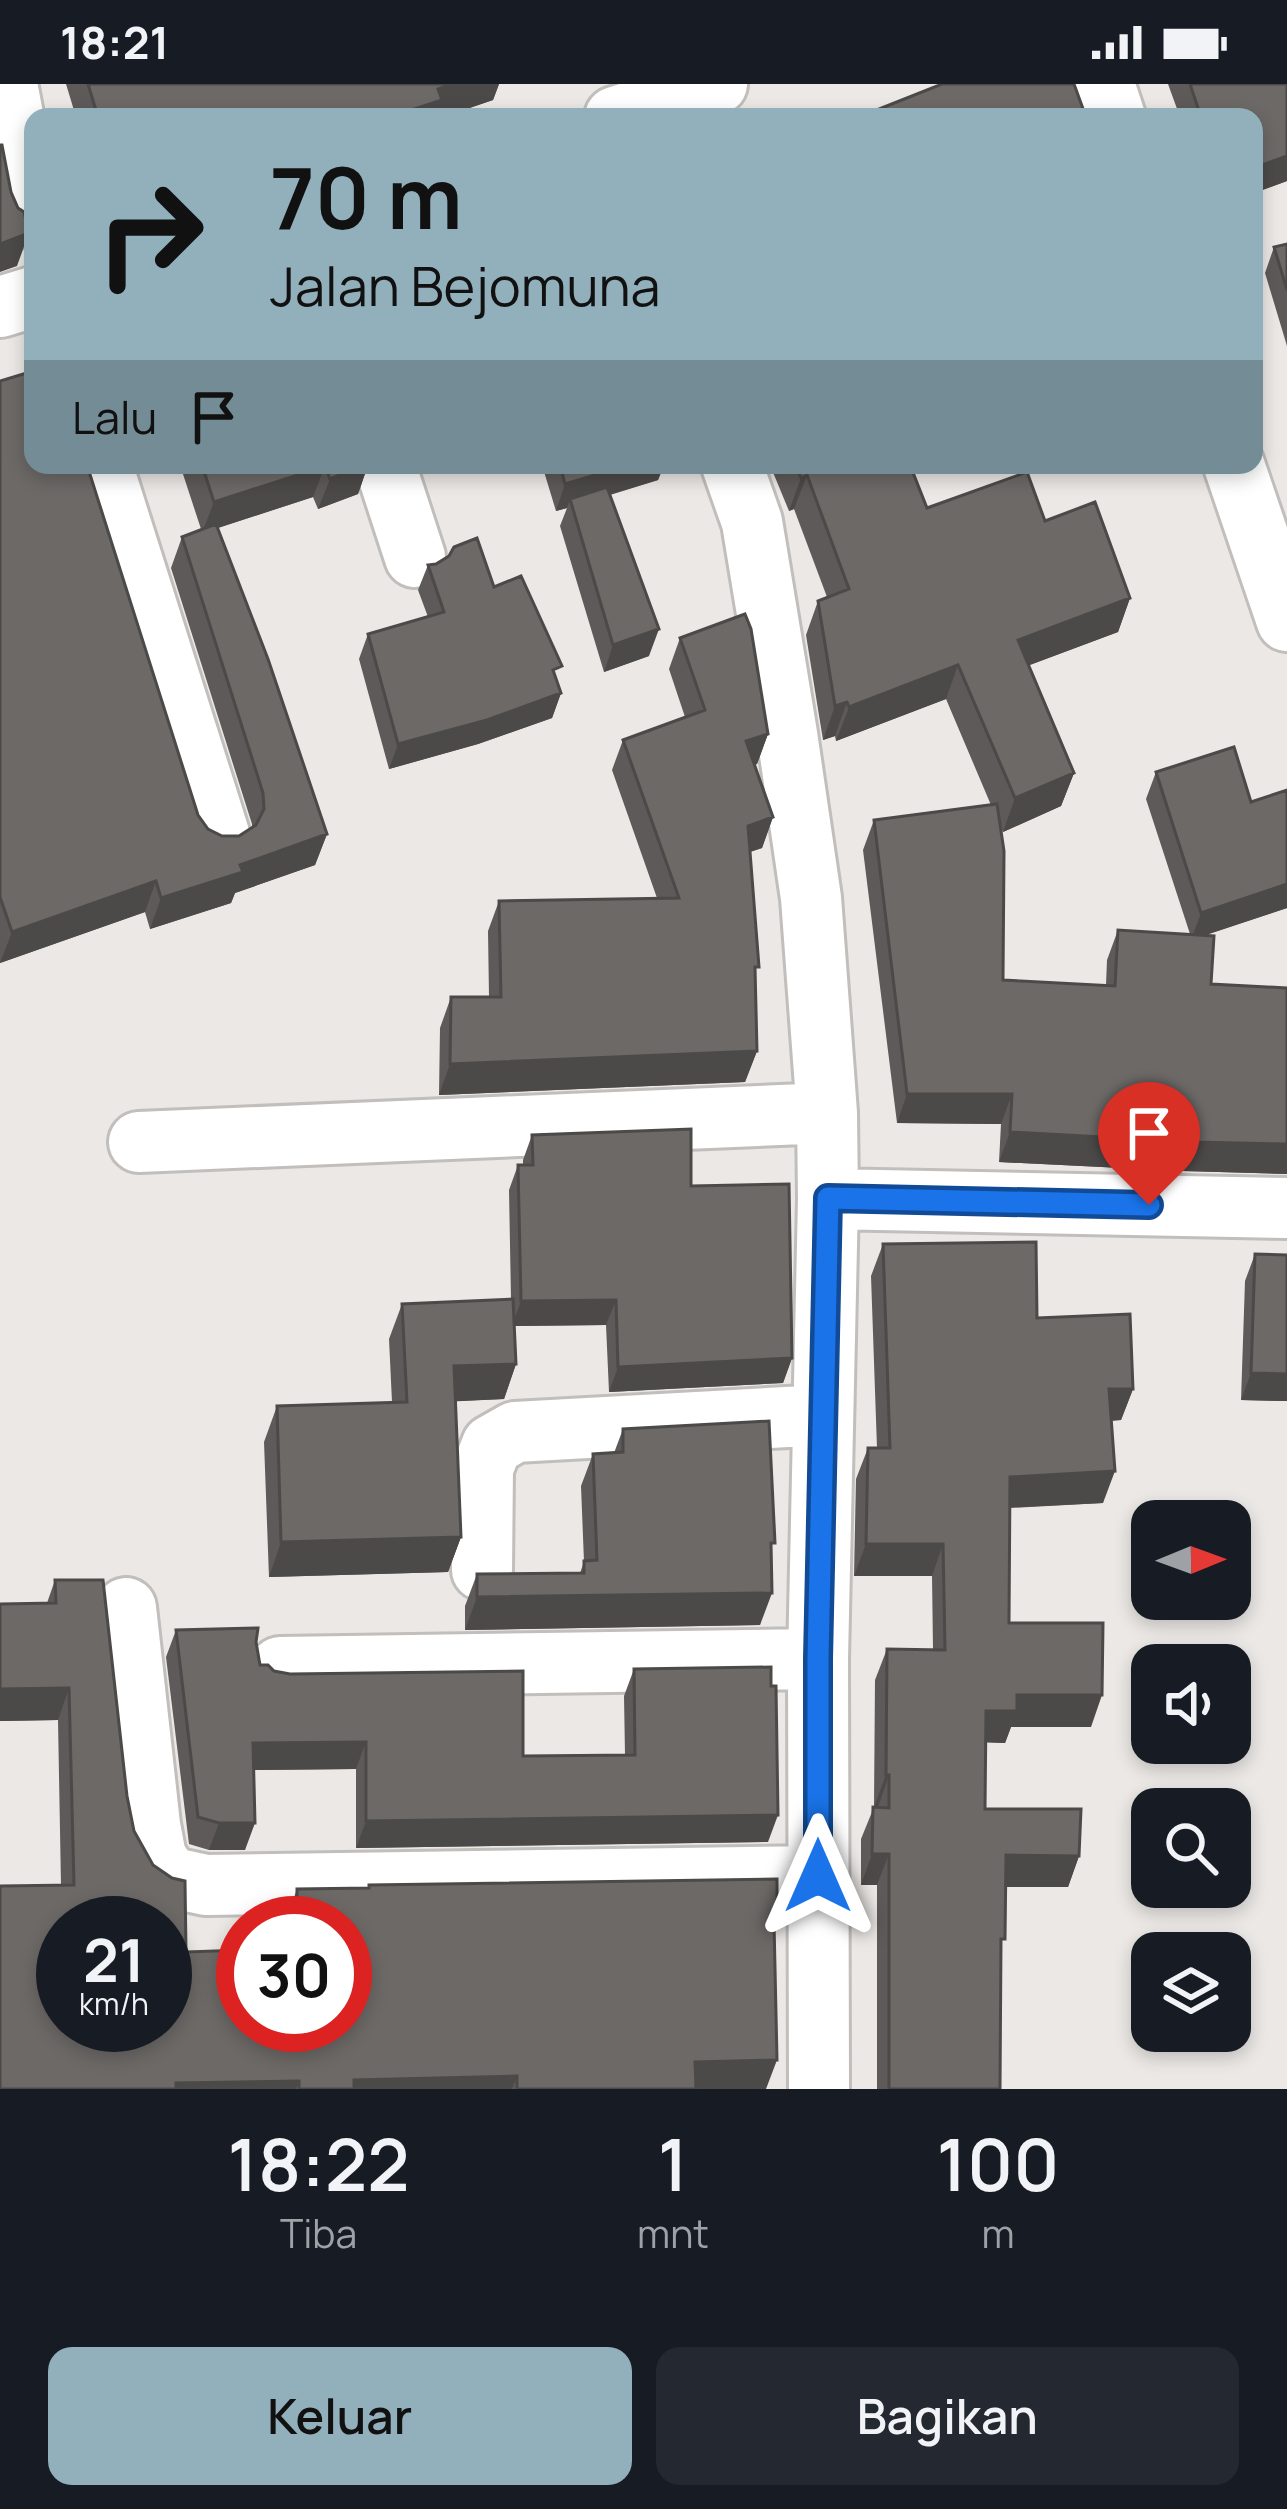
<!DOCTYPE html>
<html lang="id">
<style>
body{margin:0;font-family:Manrope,sans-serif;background:#242831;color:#f1f3f6;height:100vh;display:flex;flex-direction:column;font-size:45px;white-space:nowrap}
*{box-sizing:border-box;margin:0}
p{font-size:39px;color:#9ea1a6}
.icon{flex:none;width:66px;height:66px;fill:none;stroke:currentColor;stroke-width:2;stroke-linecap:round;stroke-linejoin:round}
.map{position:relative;height:2005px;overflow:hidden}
.details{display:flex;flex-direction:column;background:#171b24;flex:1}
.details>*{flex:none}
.guide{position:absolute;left:24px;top:24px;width:1239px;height:366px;border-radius:24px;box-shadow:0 6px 18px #0003;background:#92b0bc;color:#111;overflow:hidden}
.needle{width:78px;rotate:89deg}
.buttons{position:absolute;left:1131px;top:1416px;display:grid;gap:24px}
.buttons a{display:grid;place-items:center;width:120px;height:120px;border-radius:24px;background:#171b24;box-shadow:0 6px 18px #0003;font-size:60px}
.speed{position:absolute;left:36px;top:1812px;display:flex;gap:24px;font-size:60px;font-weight:700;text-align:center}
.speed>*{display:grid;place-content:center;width:156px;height:156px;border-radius:50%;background:#171b24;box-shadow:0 6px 18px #0003;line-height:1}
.speed small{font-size:30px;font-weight:400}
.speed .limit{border:18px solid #d22;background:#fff;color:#111}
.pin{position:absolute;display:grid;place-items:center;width:102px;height:102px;color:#fff;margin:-123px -51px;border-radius:50% 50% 50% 0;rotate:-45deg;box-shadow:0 0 12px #0007}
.pin .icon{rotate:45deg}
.me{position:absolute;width:132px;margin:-66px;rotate:0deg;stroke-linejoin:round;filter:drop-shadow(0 0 9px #0008)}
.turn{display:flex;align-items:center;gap:42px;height:252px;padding:0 48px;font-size:54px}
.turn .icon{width:156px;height:156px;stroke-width:2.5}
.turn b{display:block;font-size:84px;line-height:102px}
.then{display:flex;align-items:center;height:114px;padding:0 48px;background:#0003;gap:24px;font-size:45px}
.eta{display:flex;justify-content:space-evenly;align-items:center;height:204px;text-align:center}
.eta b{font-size:72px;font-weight:600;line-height:84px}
.primary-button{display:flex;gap:24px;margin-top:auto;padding:24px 48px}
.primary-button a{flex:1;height:138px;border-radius:24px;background:#92b0bc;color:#111;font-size:48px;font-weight:600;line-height:138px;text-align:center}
.primary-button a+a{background:#242831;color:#f1f3f6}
.status{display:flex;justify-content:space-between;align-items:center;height:84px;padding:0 60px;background:#171b24;direction:ltr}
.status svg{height:33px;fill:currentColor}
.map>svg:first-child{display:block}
</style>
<div class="status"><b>18:21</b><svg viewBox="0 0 49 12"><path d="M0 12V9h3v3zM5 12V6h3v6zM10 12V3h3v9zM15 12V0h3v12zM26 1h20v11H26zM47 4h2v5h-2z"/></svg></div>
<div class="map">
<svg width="1287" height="2005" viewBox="0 0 1287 2005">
<rect width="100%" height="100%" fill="#ebe8e5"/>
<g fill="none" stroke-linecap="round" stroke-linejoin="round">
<!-- minor casing -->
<g stroke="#c1bebc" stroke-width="66">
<path id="minor" d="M7,0L33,135
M1104,0L1115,33
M615,33L717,0
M0,223L33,213
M102,381L219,750
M385,381L415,473
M732,381L752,438L787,650L811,814L827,1029L828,1115L818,1575L819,2005
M1234,381L1287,537
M139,1058L827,1029
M828,1115L1287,1124
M482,1486L483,1384L492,1361L515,1348L823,1331
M126,1524L150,1741L156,1773L169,1793L206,1801L818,1792
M280,1583L818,1575"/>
</g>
<!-- minor -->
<use href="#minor" stroke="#fff" stroke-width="60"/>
</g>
<!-- wall -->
<path fill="#5d5a59" d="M66,0H499L493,16L443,33H76Z
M1168,0H1287V97L1254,109V33H1180Z
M1287,160V262L1265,189L1274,163Z
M0,297L198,731L208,745L222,752H239L252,744V740L171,484L182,453L201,445L180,381H368L358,410L318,425L313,413L218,444L327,750L315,781L235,809L231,819L150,845L145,828L0,879Z
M542,381H664L658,396L610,411L649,572L604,588L560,442L567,424L556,427Z
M770,381H910L927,424L1045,437L1130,514L1118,548L1029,581L1074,689L1061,722L1003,748L1000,743L1003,896L1106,901L1107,876L1118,846L1190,850L1146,715L1156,688L1251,718L1287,706V824L1205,851L1211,900L1287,904V1090L1183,1087L999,1078L1001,1040L897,1039L863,766L874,736L991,721L946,615L836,657L835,652L823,656L806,551L818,517L827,513L794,425L789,427Z
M428,481L494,503L557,597L561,609L552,634L478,660L389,685L359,575L368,550L428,533L418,506Z
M680,554L768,650L757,680L754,681L773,733L762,764L750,768L757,967L745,998L439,1011L440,944L451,913H489L488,847L499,817L657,814L612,686L623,656L685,633L669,585Z
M532,1051L691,1102L792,1274L783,1299L609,1308L606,1241L515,1242L516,1280L504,1315L456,1317L461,1453L448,1488L269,1493L264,1358L277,1322L392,1318L389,1255L402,1220L511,1215L509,1106L518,1081H523V1076Z
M883,1160L1037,1234L1133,1305L1121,1336L1111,1337L1103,1419L1010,1424L1009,1539L1091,1643H1011L1005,1659L985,1658V1725L1079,1772L1068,1803H1006L1001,1868L1000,2005H877V1801H861V1755L874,1723L875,1596L887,1565H933L932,1492H854L856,1395L868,1364H877L871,1192Z
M1255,1170L1287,1171V1317L1241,1316L1245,1197Z
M623,1345L771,1470L760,1541L465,1546V1522L477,1490L580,1489L584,1478L581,1402L593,1370L614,1369Z
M55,1496L127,1712L134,1747L186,1868L243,1941L345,1839H285L297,1805L777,1838L775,1846L766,2005H0L61,1801L58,1636L0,1637V1520L47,1519Z
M176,1546L256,1558L260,1581L523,1672L625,1671L624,1612L634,1585L768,1758L356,1764V1685L254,1686L245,1766H209L189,1760L166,1573Z"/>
<!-- shaded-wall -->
<path fill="#4c4a48" d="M453,0H499L493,16L443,33H390L438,5Z
M1287,72V97L1254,109V84Z
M29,149L17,182L0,188V160Z
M143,381H163L141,389Z
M363,381H368L358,410L318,425L330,395Z
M629,381H664L658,396L572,422L570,415L567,424L556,427L565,400Z
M325,382L313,413L202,449L214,418Z
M807,391L794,425L789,427L801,394Z
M1130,514L1118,548L1006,590L1018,556Z
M659,545L649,572L604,588L613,561Z
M958,581L946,615L836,657L849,623Z
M561,609L552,634L478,660L389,685L398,660Z
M847,618L835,652L823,656L835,622Z
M768,650L757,680L735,688L746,657Z
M1074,689L1061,722L1003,748L1015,714Z
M773,733L762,764L737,772L748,742Z
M327,750L315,781L235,809L231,819L150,845L161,814L240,781Z
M156,797L145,828L0,879L12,848Z
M1287,800V824L1191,856L1201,829Z
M757,967L745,998L439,1011L450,980Z
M907,1010H1012L1001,1040L897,1039Z
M1010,1048L1287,1060V1090L1183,1087L999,1078Z
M616,1216L606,1241L512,1242L521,1217Z
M792,1274L783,1299L609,1308L618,1283Z
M516,1280L504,1315L442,1318L454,1282Z
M1251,1289L1287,1290V1317L1241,1316Z
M1109,1305H1133L1121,1336L1098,1337Z
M1115,1387L1103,1419L998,1424L1010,1393Z
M461,1453L448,1488L269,1493L281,1458Z
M866,1460H943L932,1492H854Z
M772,1509L760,1541L465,1546L477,1513Z
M69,1604L58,1636L0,1637V1605Z
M1017,1611H1102L1091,1643H1011L1005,1659L974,1658L986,1627Z
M366,1658L356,1685L243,1686L253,1659Z
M886,1691H889L878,1723H874Z
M778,1731L768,1758L356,1764L366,1737Z
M219,1739H255L245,1766H209Z
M872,1770H889L877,1801H861Z
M1006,1771L1079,1772L1068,1803H995Z
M777,1976L766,2005H685L695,1978Z
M517,1992L512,2005H351L354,1996Z
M299,1997L296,2005H174L176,1999Z"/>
<!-- building -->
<path fill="#6c6967" stroke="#4c4a48" stroke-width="3" fill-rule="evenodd" d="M88,0H453L438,5L442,16L390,33H98Z
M942,0H1074L1086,33H859Z
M1190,0H1287V72L1254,84V33H1186L1185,31L1199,27Z
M0,61H2L11,108L18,124L24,128L29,149L0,160Z
M1287,160V206L1274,163Z
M33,287V381H87L198,731L208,745L222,752H239L256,741L264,725L263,709L182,453L216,440L268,575L327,750L240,781L243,788L161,814L156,797L12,848L0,813V297Z
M202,381H363L330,395L325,382L214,418Z
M560,381H629L565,400Z
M796,381H910L927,424L1027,388L1045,437L1095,418L1130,514L1018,556L1074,689L1015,714L958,581L849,623L847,618L835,622L818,517L849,505L807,391L801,394Z
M607,403L659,545L613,561L570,415Z
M477,454L494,503L521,492L562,582L553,586L561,609L487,636L398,660L368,550L444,528L428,481L436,480L449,472L454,463Z
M745,530L751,545L768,650L746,657L773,733L748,742L759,883H755L757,967L450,980L451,913H501L499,817L679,814L623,656L705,626L680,554Z
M1234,663L1251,718L1287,706V800L1201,829L1156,688Z
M997,720L1004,767L1003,896L1115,902L1118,846L1214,852L1211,900L1287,904V1060L1194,1058L1010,1048L1012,1010H907L874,736Z
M691,1045V1102L789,1100L792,1274L618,1283L616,1216L521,1217L518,1081H533L532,1051Z
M1036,1158L1037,1234L1130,1230L1133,1305H1109L1115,1387L1010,1393L1009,1539H1103L1102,1611H1017V1627H986L985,1725H1081L1079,1772L1006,1771L1005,1855H1001L1000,2005H889V1770H872L873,1723L889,1724V1691H886L887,1565L945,1566L943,1460H866L868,1364H890L883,1160Z
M1255,1170L1287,1171V1290L1251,1289Z
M513,1215L516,1280L454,1282L461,1453L281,1458L277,1322L407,1318L402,1220Z
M769,1337L775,1459H771L772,1509L477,1513V1490L584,1489V1477L597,1476L593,1370L623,1368V1345Z
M55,1496H103L127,1712L134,1747L153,1781L172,1794L185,1797L186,1868L243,1866V1941H345V1839H297V1805L369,1804V1801L777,1795V1838H774L777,1976L695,1978L696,2005H517V1992L354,1996V2005H299V1997L176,1999V2005H0V1802L74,1801L69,1604L0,1605V1520L56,1519ZM63,1839H165V1941H63Z
M258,1544L256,1558L260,1581H268L274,1587L290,1590L523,1587V1672L635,1671L634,1585L771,1583V1602H776L778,1731L366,1737V1658L253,1659L255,1739H219L198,1733L176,1546Z"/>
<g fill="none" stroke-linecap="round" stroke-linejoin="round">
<!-- route casing -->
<g stroke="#114b97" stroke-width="30">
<path id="route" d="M818,1792V1575L828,1114L1149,1121"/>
</g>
<!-- route -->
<use href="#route" stroke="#1a73e8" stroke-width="21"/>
</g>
</svg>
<div class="buttons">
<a><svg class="needle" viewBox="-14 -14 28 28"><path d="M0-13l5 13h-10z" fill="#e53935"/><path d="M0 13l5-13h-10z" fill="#9ea1a6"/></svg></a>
<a><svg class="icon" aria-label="sound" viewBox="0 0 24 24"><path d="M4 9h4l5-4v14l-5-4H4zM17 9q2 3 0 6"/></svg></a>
<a><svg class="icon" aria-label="search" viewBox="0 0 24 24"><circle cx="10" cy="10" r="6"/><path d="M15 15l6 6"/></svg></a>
<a><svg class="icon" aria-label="layers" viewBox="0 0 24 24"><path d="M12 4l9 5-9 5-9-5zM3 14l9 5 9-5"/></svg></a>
</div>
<div class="speed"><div>21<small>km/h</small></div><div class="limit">30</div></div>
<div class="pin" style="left:1149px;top:1121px;background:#d93025"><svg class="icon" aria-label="arrive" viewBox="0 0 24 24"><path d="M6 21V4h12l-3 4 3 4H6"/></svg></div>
<svg class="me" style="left:818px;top:1792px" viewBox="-20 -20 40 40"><path d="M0-17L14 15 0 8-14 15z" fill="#1a73e8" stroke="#fff" stroke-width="4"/></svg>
<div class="guide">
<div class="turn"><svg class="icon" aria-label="right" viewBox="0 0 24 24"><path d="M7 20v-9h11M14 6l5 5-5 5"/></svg><div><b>70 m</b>Jalan Bejomuna</div></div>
<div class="then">Lalu<svg class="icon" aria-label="arrive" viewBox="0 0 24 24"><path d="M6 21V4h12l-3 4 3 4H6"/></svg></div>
</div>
</div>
<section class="details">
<div class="eta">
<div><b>18:22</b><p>Tiba</p></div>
<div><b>1</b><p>mnt</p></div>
<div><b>100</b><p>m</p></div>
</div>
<div class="primary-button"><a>Keluar</a><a>Bagikan</a></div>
</section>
